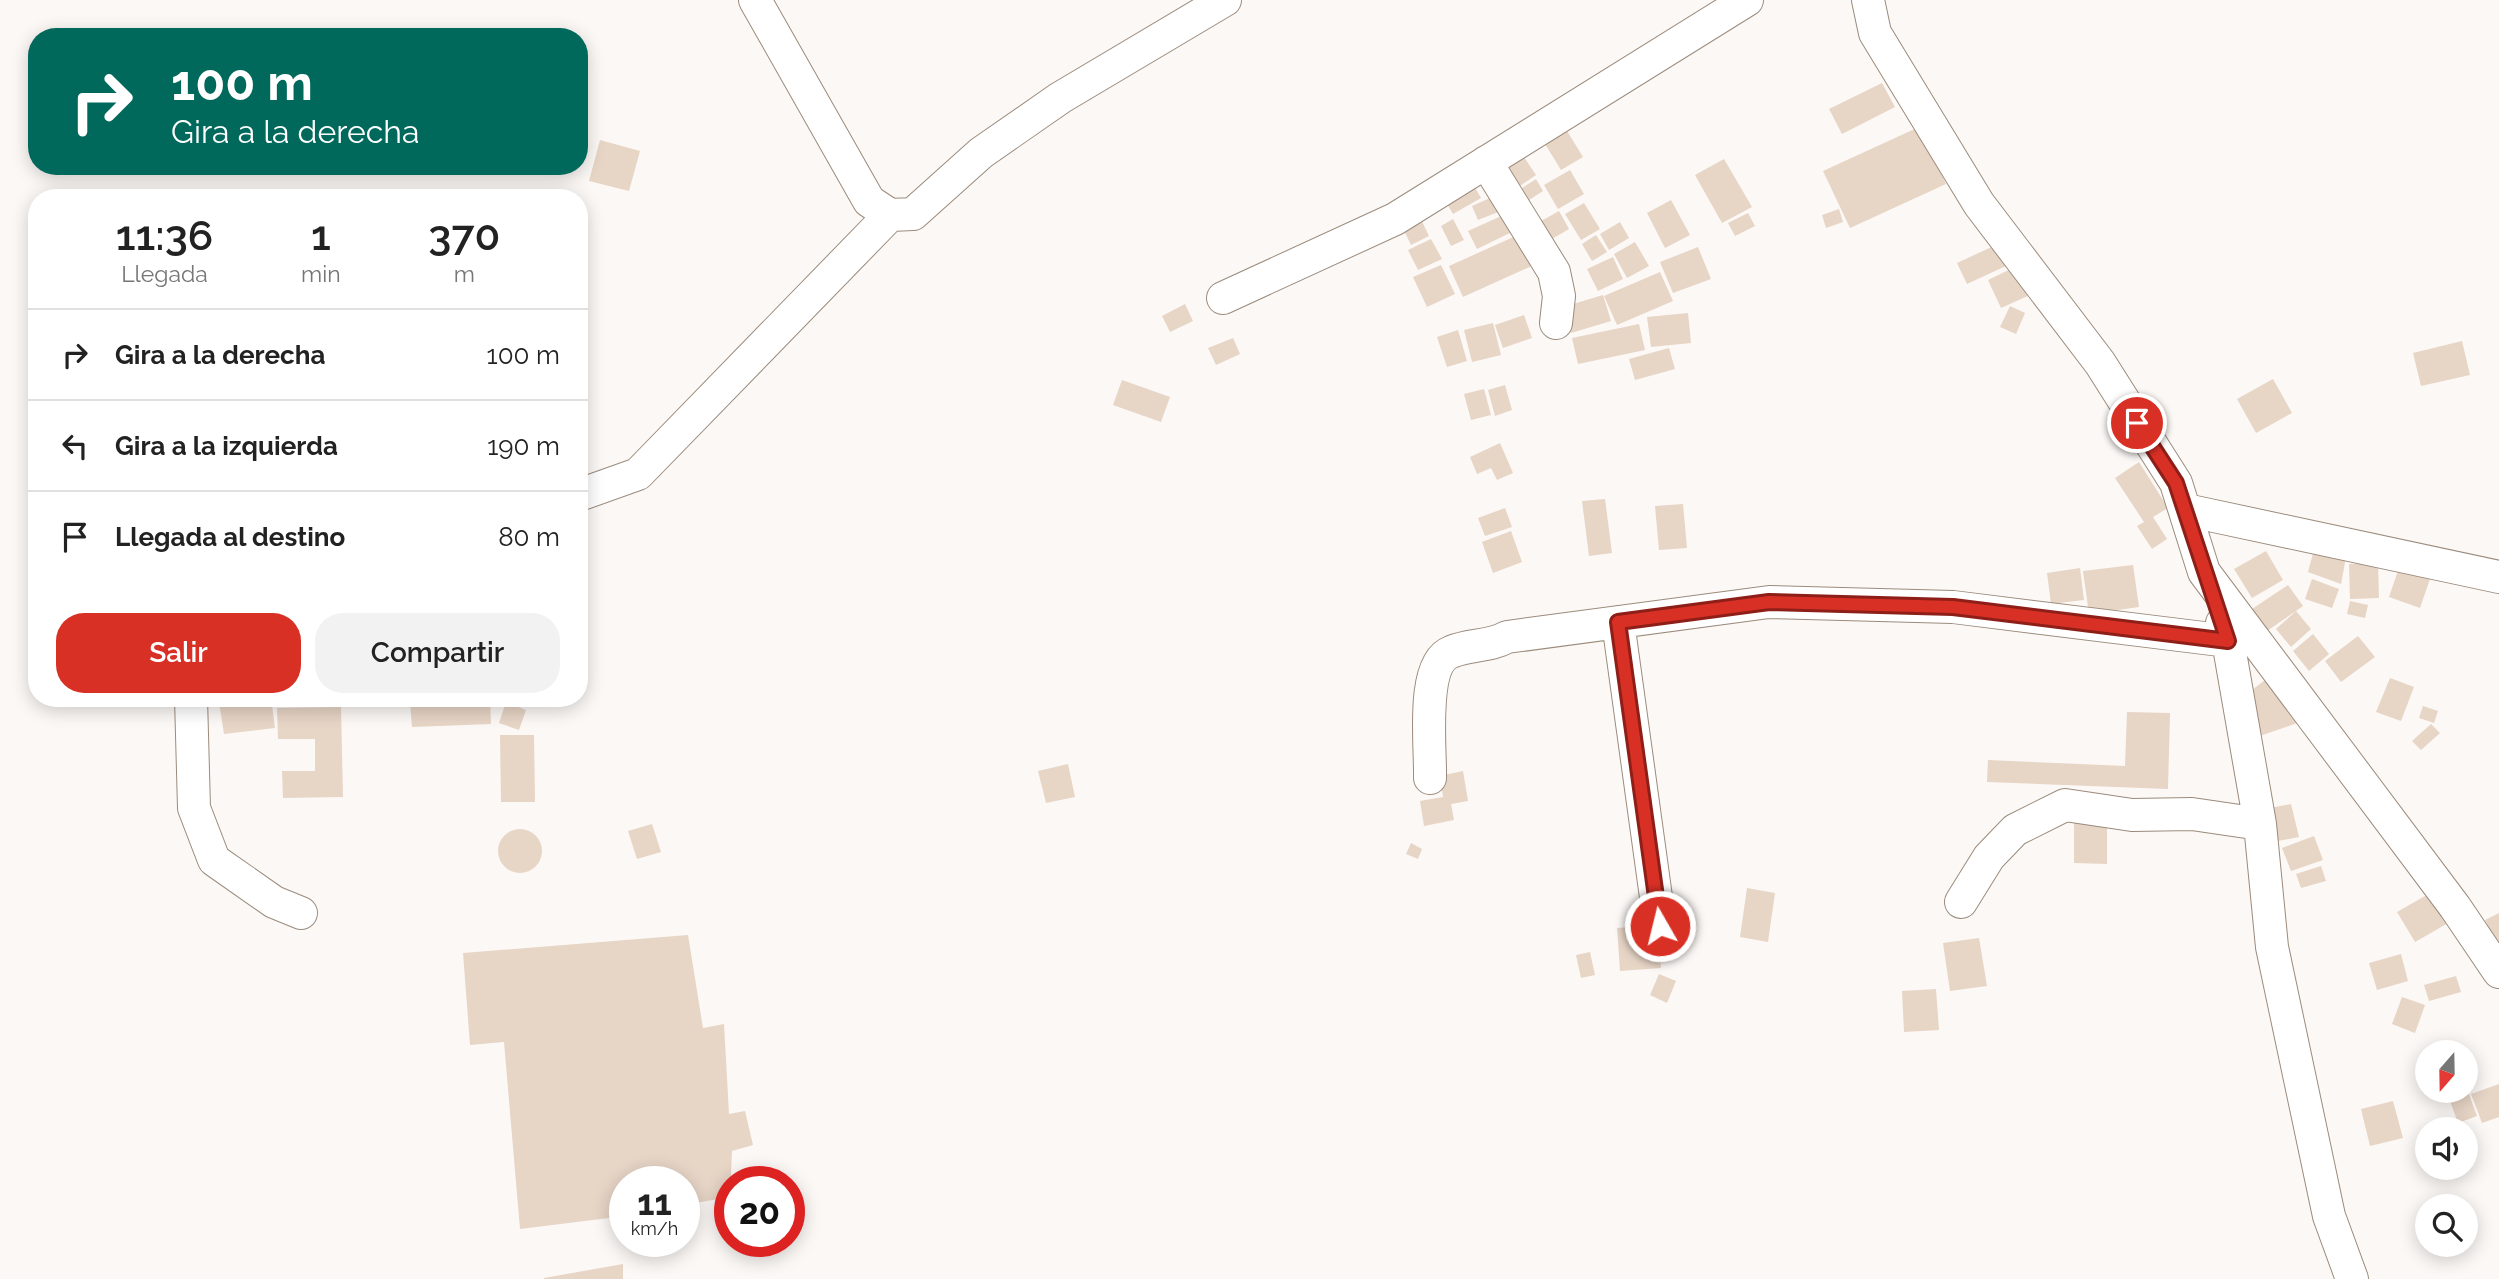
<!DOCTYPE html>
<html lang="es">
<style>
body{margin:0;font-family:Raleway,sans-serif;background:#f2f2f2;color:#222;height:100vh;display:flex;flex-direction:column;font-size:26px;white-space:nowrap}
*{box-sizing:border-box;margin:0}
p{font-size:23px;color:#767676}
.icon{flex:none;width:38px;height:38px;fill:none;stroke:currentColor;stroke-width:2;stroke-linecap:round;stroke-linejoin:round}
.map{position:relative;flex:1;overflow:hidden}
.details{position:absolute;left:28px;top:189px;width:560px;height:518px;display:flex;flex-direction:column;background:#fff;border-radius:28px;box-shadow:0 4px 18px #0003}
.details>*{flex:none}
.top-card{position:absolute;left:28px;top:28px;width:560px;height:147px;border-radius:28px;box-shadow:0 4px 18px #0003;background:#00695c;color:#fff;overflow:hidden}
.needle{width:46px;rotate:200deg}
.buttons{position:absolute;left:2415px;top:1040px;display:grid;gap:14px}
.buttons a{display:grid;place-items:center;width:63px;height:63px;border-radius:50%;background:#fff;box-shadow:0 4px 18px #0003;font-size:35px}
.speed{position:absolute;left:609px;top:1166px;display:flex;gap:14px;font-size:35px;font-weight:700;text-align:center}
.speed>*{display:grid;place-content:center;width:91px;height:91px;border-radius:50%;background:#fff;box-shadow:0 4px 18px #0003;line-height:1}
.speed small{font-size:18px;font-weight:400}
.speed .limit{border:10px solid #d22;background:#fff;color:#111}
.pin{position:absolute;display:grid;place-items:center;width:60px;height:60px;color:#fff;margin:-30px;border:4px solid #fff;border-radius:50%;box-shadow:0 2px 7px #0007}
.me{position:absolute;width:77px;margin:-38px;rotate:352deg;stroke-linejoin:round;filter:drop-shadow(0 0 5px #0008)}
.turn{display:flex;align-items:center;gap:24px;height:147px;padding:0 28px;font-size:32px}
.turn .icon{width:91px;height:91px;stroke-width:2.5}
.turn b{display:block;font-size:49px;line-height:60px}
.eta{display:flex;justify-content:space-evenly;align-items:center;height:119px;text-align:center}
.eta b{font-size:42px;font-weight:600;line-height:49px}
.button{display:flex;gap:14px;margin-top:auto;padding:14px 28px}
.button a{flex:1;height:80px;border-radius:28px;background:#d93025;color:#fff;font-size:28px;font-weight:600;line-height:80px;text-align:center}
.button a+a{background:#f2f2f2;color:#222}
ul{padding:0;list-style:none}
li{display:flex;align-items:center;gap:21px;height:91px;padding:0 28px;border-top:2px solid #e0e0e0}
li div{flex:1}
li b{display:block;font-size:26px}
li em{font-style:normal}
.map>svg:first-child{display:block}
</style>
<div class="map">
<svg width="2499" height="1279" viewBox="0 0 2499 1279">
<rect width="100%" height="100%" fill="#fcf8f5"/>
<!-- building -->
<path fill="#e7d5c6" d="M1882,83L1895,107L1842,134L1829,109Z
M1564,126L1583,157L1561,170L1542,139Z
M1919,127L1946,184L1850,228L1823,171Z
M600,140L640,151L629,191L589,181Z
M1522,154L1536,175L1517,188L1502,166Z
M1724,159L1752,207L1722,223L1695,175Z
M1570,170L1584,194L1558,209L1544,185Z
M1536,179L1543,191L1526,202L1519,190Z
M1471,181L1481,198L1453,214L1443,197Z
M1499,194L1506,209L1478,220L1472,206Z
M1671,200L1690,235L1665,248L1647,213Z
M1584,203L1600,229L1581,240L1565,214Z
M1839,209L1843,222L1826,228L1822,215Z
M1417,211L1429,236L1411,245L1399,220Z
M1559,211L1569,229L1545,243L1534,225Z
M1508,213L1516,230L1477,249L1468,231Z
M1748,213L1755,226L1735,236L1728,223Z
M1453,219L1464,240L1451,246L1441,226Z
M1620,222L1629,238L1609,250L1600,234Z
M1520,234L1534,265L1463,297L1449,266Z
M1596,235L1607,252L1592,261L1582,244Z
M1431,239L1442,259L1418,270L1408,250Z
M1635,242L1649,266L1627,278L1614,254Z
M1998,244L2008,265L1967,284L1957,263Z
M1698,247L1711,279L1673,293L1660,262Z
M1613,257L1623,279L1598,291L1587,269Z
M1441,265L1455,294L1427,307L1413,277Z
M2017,266L2030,295L2001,308L1988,280Z
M1660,272L1673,301L1617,325L1604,296Z
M1603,295L1611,321L1571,333L1563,307Z
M1185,304L1193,321L1170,332L1162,316Z
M2010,306L2025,313L2016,334L2000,327Z
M1688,313L1691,343L1651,347L1647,317Z
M1524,315L1532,338L1503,348L1495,325Z
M1493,323L1501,355L1472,362L1464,330Z
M1639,324L1645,350L1578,364L1572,338Z
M1458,330L1467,361L1447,367L1437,337Z
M1233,338L1240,354L1216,365L1208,348Z
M2462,341L2470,375L2421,386L2413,353Z
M1669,348L1675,369L1635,380L1629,359Z
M2273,379L2292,413L2256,433L2237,399Z
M1122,380L1170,397L1161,422L1113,405Z
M1505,385L1512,410L1495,416L1488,390Z
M1484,389L1491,415L1471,420L1464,394Z
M1500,443L1513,473L1497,480L1491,468L1477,474L1470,457Z
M2139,462L2168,508L2153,517L2167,539L2152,549L2137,526L2144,522L2115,478Z
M1605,499L1612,553L1589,556L1582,501Z
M1683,504L1687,548L1659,550L1655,506Z
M1505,508L1512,527L1485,536L1478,518Z
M1511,531L1522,562L1493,573L1482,542Z
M2315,546L2347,552L2341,584L2308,572Z
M2266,551L2283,580L2252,598L2234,569Z
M2378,563L2379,598L2350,599L2349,564Z
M2133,565L2139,607L2089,614L2083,571Z
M2400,565L2431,576L2420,608L2389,597Z
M2080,568L2084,600L2051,604L2047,573Z
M2312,579L2339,589L2332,608L2305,599Z
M2288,585L2303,606L2267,631L2252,609Z
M2350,601L2368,605L2365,618L2347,614Z
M2296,611L2311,629L2291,647L2276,629Z
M2313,634L2329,654L2309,671L2293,651Z
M2358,636L2375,657L2341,682L2325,661Z
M2269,677L2303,721L2254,738L2248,693Z
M2390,678L2414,687L2401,721L2376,712Z
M247,698H271L275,728L224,734L219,702Z
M490,698L491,724L412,727L410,702Z
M506,702L526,710L519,730L499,723Z
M2423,706L2438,711L2434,723L2419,718Z
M341,707L343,797L283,798L282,771H315V739H278L277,708Z
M2127,712L2170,713L2168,789L1987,782L1988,760L2125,766Z
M2431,724L2440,733L2421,750L2412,741Z
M500,735H534L535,802H501Z
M1068,764L1075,797L1046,803L1038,771Z
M1463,771L1468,801L1451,804L1454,820L1424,826L1420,801L1443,797L1440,776Z
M2291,804L2299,837L2278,841L2270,808Z
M2074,822H2107V864L2074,863Z
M652,824L661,852L637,859L628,831Z
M498 851a22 22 0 1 1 44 0a22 22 0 1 1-44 0Z
M2314,836L2323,860L2291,871L2282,848Z
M1411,843L1422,849L1418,859L1406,854Z
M2321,866L2326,881L2301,888L2296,874Z
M1747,888L1775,893L1768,942L1740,937Z
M2432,892L2450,922L2415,942L2397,912Z
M2499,913V946L2485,920Z
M1658,925L1661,968L1620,971L1617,928Z
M688,935L703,1028L724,1024L729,1114L745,1111L753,1145L732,1151L730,1197L684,1205V1181H625V1216L520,1229L504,1042L470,1045L463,953Z
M1979,938L1987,986L1950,991L1943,943Z
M1590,952L1595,975L1581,978L1576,955Z
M2401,954L2408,981L2377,990L2369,963Z
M1659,974L1676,981L1667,1003L1650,995Z
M2456,976L2461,992L2429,1001L2424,985Z
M1936,989L1939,1030L1904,1032L1902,991Z
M2402,997L2425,1005L2415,1033L2392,1024Z
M2499,1084V1117L2482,1123L2471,1094Z
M2469,1094L2477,1116L2458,1123L2450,1101Z
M2393,1101L2403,1138L2370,1146L2361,1109Z
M623,1264V1279H544V1278Z"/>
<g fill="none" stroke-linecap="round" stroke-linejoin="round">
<!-- minor casing -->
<g stroke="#9b8b7c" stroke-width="34">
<path id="minor" d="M755,0L869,201L890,215L913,214L981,153L1060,98L1225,0
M1868,0L1875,33L1979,204L2100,363L2176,483L2204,572L2455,907L2499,972
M1486,162L1554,272L1559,296L1556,323
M1223,298L1395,219L1747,0
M579,495L638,474L890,215
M2186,510L2499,577
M1618,622L1660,926
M2222,623L2228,641L2260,824L2272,947L2329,1216L2352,1279
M191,698L194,808L214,860L274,902L301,913
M1430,778C1431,749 1420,664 1451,652C1470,644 1489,647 1507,637L1769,602L1953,607L2228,641
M1961,902L1989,857L2015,830L2065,805L2132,815L2192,814L2260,824"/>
</g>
<!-- minor -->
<use href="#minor" stroke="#fff" stroke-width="32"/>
</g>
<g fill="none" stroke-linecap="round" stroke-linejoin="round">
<!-- route casing -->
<g stroke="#8d1f18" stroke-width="18">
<path id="route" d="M1660,926L1618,622L1769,602L1953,607L2228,641L2176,483L2137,423"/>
</g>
<!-- route -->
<use href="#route" stroke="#d93025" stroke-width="12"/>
</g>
</svg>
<div class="buttons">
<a><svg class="needle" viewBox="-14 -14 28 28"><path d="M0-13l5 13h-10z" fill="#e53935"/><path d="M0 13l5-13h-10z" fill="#767676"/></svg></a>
<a><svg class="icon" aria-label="sound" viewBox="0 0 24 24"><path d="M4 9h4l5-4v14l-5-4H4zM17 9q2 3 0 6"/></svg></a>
<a><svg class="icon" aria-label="search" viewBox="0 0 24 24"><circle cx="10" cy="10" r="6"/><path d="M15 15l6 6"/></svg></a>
</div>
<div class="speed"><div>11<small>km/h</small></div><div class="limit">20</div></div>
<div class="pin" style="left:2137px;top:423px;background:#d93025"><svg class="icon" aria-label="arrive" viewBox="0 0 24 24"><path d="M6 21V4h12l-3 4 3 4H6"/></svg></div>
<svg class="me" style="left:1660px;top:926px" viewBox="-20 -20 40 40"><circle r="17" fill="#d93025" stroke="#fff" stroke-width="3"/><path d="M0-11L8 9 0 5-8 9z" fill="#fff"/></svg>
<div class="top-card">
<div class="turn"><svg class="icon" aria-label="right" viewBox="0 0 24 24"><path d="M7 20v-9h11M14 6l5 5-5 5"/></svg><div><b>100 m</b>Gira a la derecha</div></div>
</div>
<section class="details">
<div class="eta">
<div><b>11:36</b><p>Llegada</p></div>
<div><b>1</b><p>min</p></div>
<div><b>370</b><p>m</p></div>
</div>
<ul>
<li><svg class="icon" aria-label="right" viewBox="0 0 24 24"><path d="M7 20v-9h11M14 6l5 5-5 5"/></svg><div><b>Gira a la derecha</b></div><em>100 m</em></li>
<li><svg class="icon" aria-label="left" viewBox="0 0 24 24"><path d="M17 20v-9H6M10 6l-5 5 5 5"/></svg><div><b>Gira a la izquierda</b></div><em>190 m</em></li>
<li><svg class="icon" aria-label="arrive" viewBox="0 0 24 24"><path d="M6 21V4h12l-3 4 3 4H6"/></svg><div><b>Llegada al destino</b></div><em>80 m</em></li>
</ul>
<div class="button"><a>Salir</a><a>Compartir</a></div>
</section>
</div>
